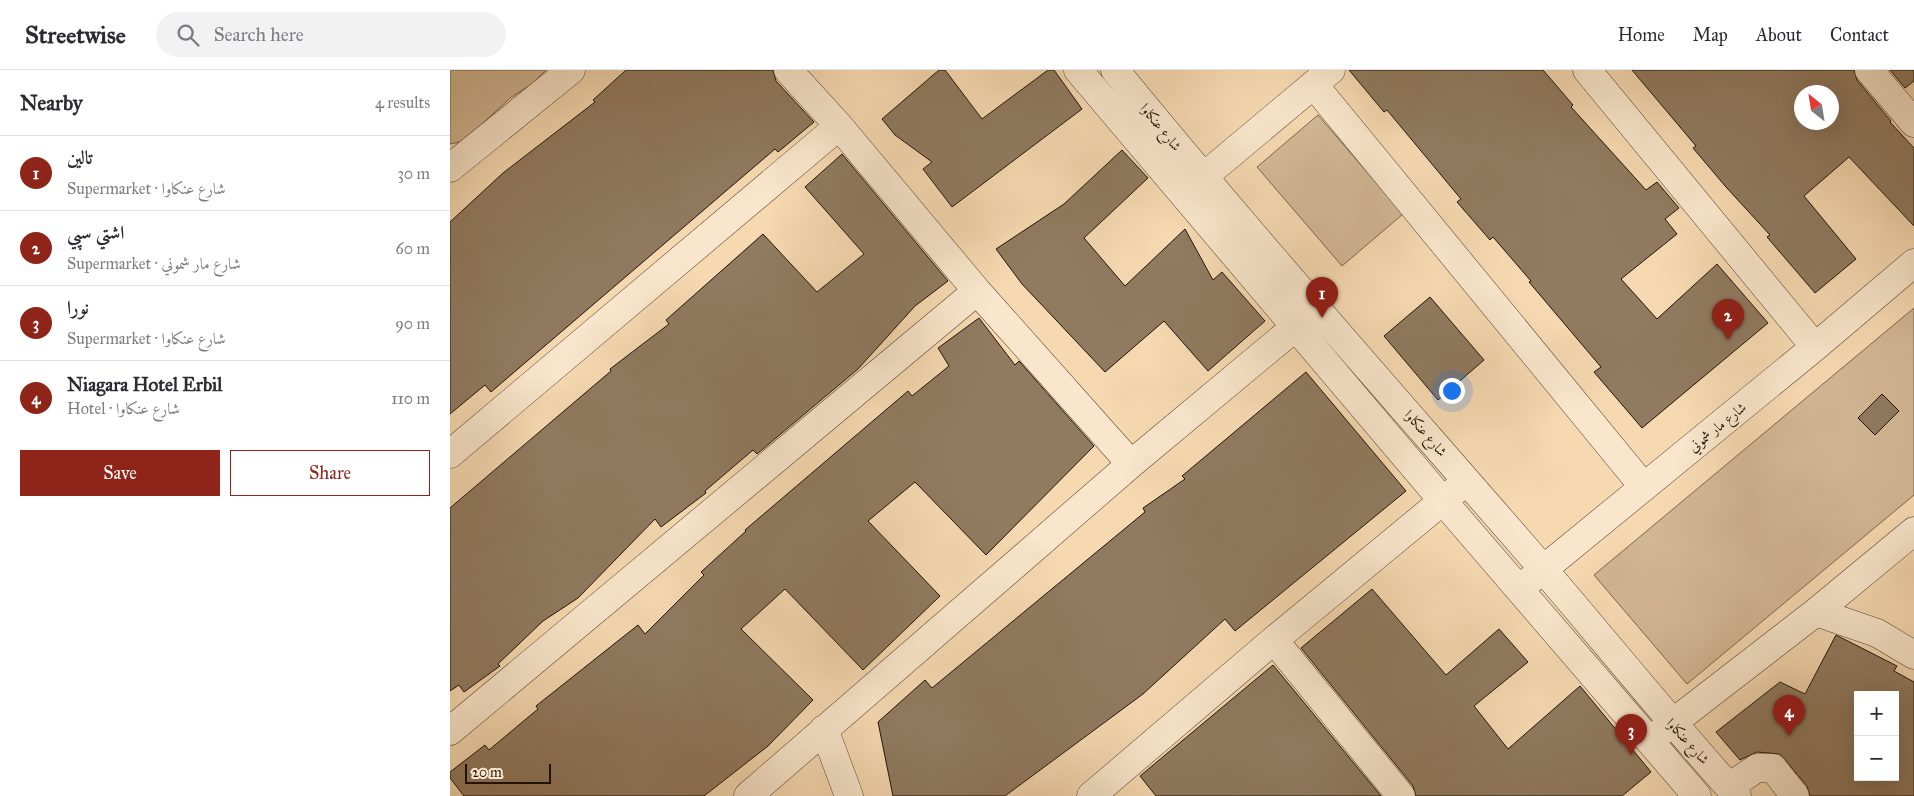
<!DOCTYPE html>
<html lang="en">
<head>
<meta charset="utf-8">
<style>
	:root { --surface:#fff; --page:#f2f2f3; --text:#2b2b33; --muted:#7c7c81; --line:#e1e1e2; --accent:#8f2418 }
	body { margin:0; font-family:"IM FELL Great Primer",Amiri,serif; background:var(--page); color:var(--text) }
	.controls { position:absolute; right:15px; bottom:15px; display:grid; overflow:hidden; border-radius:0px; box-shadow:0 5px 20px #0002 }
	.controls button { width:45px; height:45px; display:grid; place-items:center; padding:0; border:0; border-bottom:1px solid var(--line); background:var(--surface); color:var(--text); font:25px sans-serif }
	.compass { position:absolute; left:1344px; top:15px; width:45px; height:45px; border-radius:50%; background:var(--surface); box-shadow:0 5px 20px #0002; rotate:330deg }
	.scale { position:absolute; left:15px; bottom:12px; width:86px; box-sizing:border-box; padding-left:5px; border:2px solid #221309; border-top:0; font-size:14px; line-height:18px; white-space:nowrap; color:#221309; -webkit-text-stroke:4px #f9e6cc; paint-order:stroke }
	.you { position:absolute; left:1001px; top:320px; width:18px; height:18px; margin:-12px; border:4px solid #fff; border-radius:50%; background:#1a73e8; box-shadow:0 0 0 8px #1a73e833 }
	.badge { display:grid; place-items:center; width:32px; height:32px; border-radius:50%; background:var(--accent); color:#fff; font-size:16px; font-weight:700 }
	.pin { position:absolute; translate:-50% -41px; filter:drop-shadow(0 1px 2px #0008) }
	.pin::after { content:''; position:absolute; top:26px; width:18px; height:15px; background:inherit; clip-path:polygon(0 0,100% 0,50% 100%) }
	.list { margin:0; padding:0; list-style:none }
	h2 { display:flex; justify-content:space-between; align-items:center; height:65px; margin:0; padding:0 20px; font-size:21px }
	h2 small { font-size:16px; font-weight:400; color:var(--muted) }
	.list li { display:grid; grid-template-columns:32px 1fr auto; gap:15px; align-items:center; box-sizing:border-box; height:75px; padding:0 20px; border-top:1px solid var(--line) }
	.list b { display:block; font-size:19px; white-space:nowrap }
	.list p { margin:0; font-size:16px; white-space:nowrap; color:var(--muted) }
	.list em { font-size:16px; font-style:normal; color:var(--muted) }
	.actions { display:flex; gap:10px; padding:15px 20px }
	.actions a { flex:1; padding:11px 0; border:1px solid var(--accent); border-radius:0px; text-align:center; font-size:18px; color:var(--accent) }
	.actions .main { background:var(--accent); color:#fff }
	.icon { flex:none; width:28px; height:28px; fill:none; stroke:currentColor; stroke-width:2; stroke-linecap:round; stroke-linejoin:round }
	.map { position:relative; flex:none; width:1464px; height:726px; overflow:hidden }
	header { display:flex; align-items:center; gap:30px; box-sizing:border-box; height:70px; padding:0 25px; background:var(--surface); border-bottom:1px solid var(--line) }
	header strong { font-size:24px }
	nav { display:flex; gap:28px; margin-inline-start:auto; font-size:18px }
	.search { width:350px; height:45px; background:var(--page); display:flex; align-items:center; gap:12px; box-sizing:border-box; padding:0 18px; border-radius:28px; color:var(--muted); font-size:19px }
	main { display:flex }
	aside { flex:1; background:var(--surface) }
	.map>svg:first-child { display:block }
	.green { fill:#d2b794; stroke:#7a654e }
	.building { fill:#907a60; stroke:#221309; fill-rule:evenodd }
	.lines { fill:none; stroke-linecap:round; stroke-linejoin:round }
	.minor-casing { stroke:#574433; stroke-width:29 }
	.minor { stroke:#f9e6cc; stroke-width:28 }
	.labels { text-anchor:middle; stroke-width:5; stroke-linejoin:round; paint-order:stroke }
	.street-label { font-size:14px; fill:#221309; stroke:#f9e6cc }
</style>
</head>
<body>
<header>
<strong>Streetwise</strong>
<div class="search"><svg class="icon" aria-label="search" viewBox="0 0 24 24"><circle cx="10" cy="10" r="6"/><path d="M15 15l6 6"/></svg>Search here</div>
<nav><a>Home</a><a>Map</a><a>About</a><a>Contact</a></nav>
</header>
<main>
<aside>
<h2>Nearby<small>4 results</small></h2>
<ul class="list">
<li><span class="badge">1</span><div><b>تالين</b><p>Supermarket · شارع عنكاوا</p></div><em>30 m</em></li>
<li><span class="badge">2</span><div><b>اشتي سپي</b><p>Supermarket · شارع مار شموني</p></div><em>60 m</em></li>
<li><span class="badge">3</span><div><b>نورا</b><p>Supermarket · شارع عنكاوا</p></div><em>90 m</em></li>
<li><span class="badge">4</span><div><b>Niagara Hotel Erbil</b><p>Hotel · شارع عنكاوا</p></div><em>110 m</em></li>
</ul>
<div class="actions"><a class="main">Save</a><a>Share</a></div>
</aside>
<div class="map">
<svg width="1464" height="726" viewBox="0 0 1464 726">
	<rect width="100%" height="100%" fill="#f6d9b1"/>
	<filter id="stains"><feTurbulence type="fractalNoise" baseFrequency=".004" numOctaves="4"/><feColorMatrix values="0 0 0 0 .2 0 0 0 0 .09 0 0 0 0 .02 0 0 0 .5 -.17"/></filter>
	<radialGradient id="worn" r=".72"><stop offset=".6" stop-color="#630" stop-opacity="0"/><stop offset="1" stop-color="#630" stop-opacity=".3"/></radialGradient>
	<path class="green" d="M0,0H96L82,14L60,28L14,71L0,74Z
		M868,45L953,144L892,196L807,97Z
		M1464,238V425L1237,614L1144,505Z"/>
	<path class="building" d="M176,0H323L326,11L364,52L328,82L325,79L41,322L35,315L0,344V152L53,103L145,32L143,30Z
		M489,0H495L532,49L598,0H604L632,39L502,137L473,99L482,92L445,65L432,49Z
		M899,0H1093L1123,35L1121,37L1196,120L1207,112L1229,138L1215,149L1227,164L1171,209L1207,249L1267,194L1318,253L1192,358L1144,302L1151,297L1079,212L1081,211L1043,167L1040,170L1007,132L1011,129L937,40L934,42Z
		M1182,0H1404L1407,10L1441,51L1440,52L1464,78V156L1399,87L1354,126L1406,189L1365,223L1317,167L1320,165L1276,117L1243,78L1246,76ZM1352,22H1382V52H1352Z
		M1440,0H1464V11L1455,18Z
		M672,80L698,108L634,168L675,216L735,159L763,210L772,202L815,251L758,301L714,251L655,302L572,214L546,179L614,134Z
		M392,84L498,211L465,236L408,299L307,384L303,380L255,421L256,423L211,457L205,449L128,528L93,551L48,594L50,596L14,622L9,615L0,621V438L161,301L160,299L219,254L216,250L313,164L367,222L414,184L355,117Z
		M980,227L1034,290L988,330L934,266Z
		M529,248L565,295L569,291L644,376L536,485L465,412L418,451L490,526L413,600L335,519L291,559L363,630L318,676L254,726H14L0,708V702L35,675L39,680L88,639L86,636L188,555L195,564L254,505L251,502L296,461L295,460L458,321L462,326L499,296L488,278Z
		M856,302L956,421L785,561L775,549L693,624L555,726H443L428,652L475,610L482,618L695,442L693,438L735,409L732,406Z
		M1432,324L1449,341L1425,365L1408,348Z
		M922,519L996,605L1049,559L1078,592L1024,636L1058,679L1130,616L1201,702L1172,726H966L963,716L851,578Z
		M1386,565L1447,596L1444,601L1464,612V726H1360L1357,716L1330,684L1307,682L1290,690L1266,662L1330,612L1355,624ZM1408,625H1445V707H1408Z
		M823,595L931,726H706L690,706Z"/>
	<g class="lines">
		<defs>
			<path id="minor" d="M338,0L389,56L527,221L681,394
				M628,0L993,431L1247,726
				M665,0C798,163 937,319 1075,478C1146,560 1214,645 1287,726
				M1137,0L1365,277
				M1419,0L1464,53
				M864,15L1193,416
				M0,98L121,0
				M740,118L881,0
				M0,384L389,56
				M1079,511L1365,277L1464,193
				M1366,542L1427,563L1464,585
				M824,570L951,726
				M374,659L399,726
				M0,661L527,221
				M1207,665L1366,542L1464,461
				M1279,717L1307,698H1323L1345,726
				M298,726L681,394L861,244
				M641,726L824,570L1007,419"/>
		</defs>
		<use href="#minor" class="minor-casing"/>
		<use href="#minor" class="minor"/>
	</g>
	<g class="labels">
		<g class="street-label">
			<text transform="translate(711 57) rotate(51)" y="5">شارع عنكاوا</text>
			<text transform="translate(1267 357) rotate(-39)" y="5">شارع مار شموني</text>
			<text transform="translate(976 363) rotate(49)" y="5">شارع عنكاوا</text>
			<text transform="translate(1238 671) rotate(48)" y="5">شارع عنكاوا</text>
		</g>
	</g>
	<rect width="100%" height="100%" filter="url(#stains)"/>
	<rect width="100%" height="100%" fill="url(#worn)"/>
</svg>
<div class="controls">
<button>+</button>
<button>−</button>
</div>
<svg class="compass" viewBox="-18 -18 36 36"><path d="M0-13l5 13h-10z" fill="#e53935"/><path d="M0 13l5-13h-10z" fill="#7c7c81"/></svg>
<div class="scale">20 m</div>
<div class="you"></div>
<div class="pin badge" style="left:872px;top:248px">1</div>
<div class="pin badge" style="left:1278px;top:270px">2</div>
<div class="pin badge" style="left:1181px;top:685px">3</div>
<div class="pin badge" style="left:1339px;top:666px">4</div>
</div>
</main>
</body>
</html>
